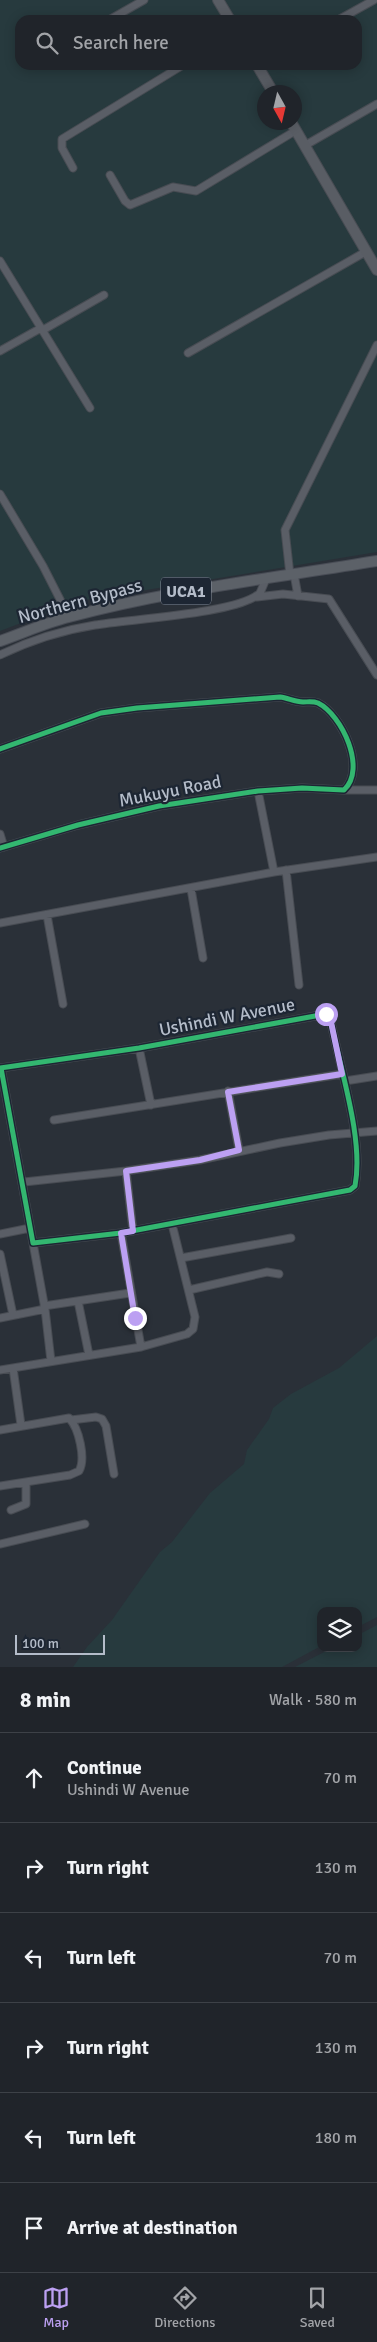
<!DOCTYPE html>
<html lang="en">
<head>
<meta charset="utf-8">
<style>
	:root { --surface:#20242a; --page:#2d3036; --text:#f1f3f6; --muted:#a2a4a8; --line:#3d4147; --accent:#bca0f2 }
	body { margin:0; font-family:Signika,sans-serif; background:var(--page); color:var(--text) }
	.controls { position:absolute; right:15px; bottom:15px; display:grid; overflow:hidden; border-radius:10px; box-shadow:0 2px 12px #0003 }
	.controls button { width:45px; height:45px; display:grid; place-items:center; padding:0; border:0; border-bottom:1px solid var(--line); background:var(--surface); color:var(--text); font:25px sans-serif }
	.compass { position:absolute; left:257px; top:85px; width:45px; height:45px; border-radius:50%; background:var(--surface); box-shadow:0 2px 12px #0003; rotate:172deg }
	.scale { position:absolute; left:15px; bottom:12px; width:90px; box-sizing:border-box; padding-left:5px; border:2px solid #b4bcc9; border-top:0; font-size:14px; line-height:18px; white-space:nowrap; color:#b4bcc9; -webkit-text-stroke:4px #1d2633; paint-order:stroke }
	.stop { position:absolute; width:15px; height:15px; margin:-11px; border:4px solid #bca0f2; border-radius:50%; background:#fff }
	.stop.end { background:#bca0f2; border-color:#fff; box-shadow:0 1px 5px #0008 }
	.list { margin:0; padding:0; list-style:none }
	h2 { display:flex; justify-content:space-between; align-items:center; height:65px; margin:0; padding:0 20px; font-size:21px }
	h2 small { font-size:16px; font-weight:400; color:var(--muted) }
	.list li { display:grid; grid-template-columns:32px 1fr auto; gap:15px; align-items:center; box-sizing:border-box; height:90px; padding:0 20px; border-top:1px solid var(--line) }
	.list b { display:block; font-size:19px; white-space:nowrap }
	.list p { margin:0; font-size:16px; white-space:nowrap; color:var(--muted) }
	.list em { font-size:16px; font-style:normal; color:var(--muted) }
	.icon { flex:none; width:28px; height:28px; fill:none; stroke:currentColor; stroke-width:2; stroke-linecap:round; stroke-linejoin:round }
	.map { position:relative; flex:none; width:377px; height:1667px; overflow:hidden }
	.search { position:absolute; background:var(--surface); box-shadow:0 2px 12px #0003; left:15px; right:15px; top:15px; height:55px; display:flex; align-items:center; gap:12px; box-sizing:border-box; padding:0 18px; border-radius:15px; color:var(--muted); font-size:19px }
	.sheet { height:605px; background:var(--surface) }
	nav { display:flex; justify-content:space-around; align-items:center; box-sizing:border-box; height:70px; border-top:1px solid var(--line); background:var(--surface); font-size:14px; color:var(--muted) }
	nav a { display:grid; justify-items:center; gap:2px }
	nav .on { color:var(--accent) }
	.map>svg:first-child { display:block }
	.green { fill:#273a3e; fill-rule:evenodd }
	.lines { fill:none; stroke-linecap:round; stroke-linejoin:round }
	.street-casing { stroke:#484c53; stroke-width:9 }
	.secondary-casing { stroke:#484c53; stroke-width:12 }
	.primary-casing { stroke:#484c55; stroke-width:12 }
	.street { stroke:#5a5e66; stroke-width:7 }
	.secondary { stroke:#595d64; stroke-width:10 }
	.primary { stroke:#5c6168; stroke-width:10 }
	.cycleway-casing { stroke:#1d2633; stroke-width:8 }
	.cycleway { stroke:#33b770; stroke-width:5 }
	.route { stroke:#bca0f2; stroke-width:6 }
	.labels { text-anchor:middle; stroke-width:4.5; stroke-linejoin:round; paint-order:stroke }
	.shield { fill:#1d2633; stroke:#878f9c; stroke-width:1 }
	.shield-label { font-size:16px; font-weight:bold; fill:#b4bcc9 }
	.street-label { font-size:18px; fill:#b4bcc9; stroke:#1d2633 }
</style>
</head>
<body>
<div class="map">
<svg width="377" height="1667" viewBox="0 0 377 1667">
	<rect width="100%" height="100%" fill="#2a3038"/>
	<path class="green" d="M0,0H377V552L79,601L0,631ZM20,20H357V65H20ZM264,92H294V122H264Z
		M377,1336V1617L358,1627V1611H321V1646L282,1667H73L87,1647L112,1620L160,1552L172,1542L210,1493L244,1464L247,1450L269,1419L273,1408L291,1394L339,1368Z
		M377,1625V1667H295L332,1648H358V1635Z"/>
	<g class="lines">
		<defs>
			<path id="street" d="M109,20L144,0
				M338,20L374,0
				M304,146L377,104
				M73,168L62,148V139L183,65
				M110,175L125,201L130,205L173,187L196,191L295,131
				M0,261L90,408
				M43,330L104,295
				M0,351L41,328
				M188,353L367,251
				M0,494L43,566L69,617
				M294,574L298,596
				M290,575L285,530L377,345
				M257,597L283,594L329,599L377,675
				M0,655C29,641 63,630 95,625C129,619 238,614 260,593L266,579
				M0,749L101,713L137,708L280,697C288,698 295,702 303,702C308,702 313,701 318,703C342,715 367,769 344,790L302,788L258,791L159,806L78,825L0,848
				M344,790H377
				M258,791L274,872
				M0,834L4,847
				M286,870L299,985
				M191,889L203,958
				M47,915L63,1004
				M0,923L274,872L377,857
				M139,1048L151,1105
				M0,1068L139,1048L326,1014L331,1022C340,1069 364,1139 355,1186L350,1190L121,1233L33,1243L1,1068
				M345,1081L377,1076
				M228,1091L239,1150
				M54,1120L342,1074
				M126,1171L133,1231
				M24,1182L126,1171L200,1160L280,1143L329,1135L377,1131
				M0,1234L30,1228
				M33,1243L45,1309L51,1361
				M0,1254L13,1315
				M181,1258L291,1238
				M189,1290L267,1272L279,1274
				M78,1301L89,1355
				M44,1306L130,1293
				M0,1318L45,1309
				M141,1347L187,1334L193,1329L195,1317L172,1224
				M13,1368L21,1425
				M0,1370L141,1347L121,1233
				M71,1420L96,1417L102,1419L106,1426L114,1474
				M0,1430L69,1418C79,1428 86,1459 79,1471L70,1475L0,1486
				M11,1510L26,1504V1482
				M0,1544L85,1524"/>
			<path id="secondary" d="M218,0L230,20
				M257,65L273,92
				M291,122L377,270"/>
			<path id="primary" d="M0,641C23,633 45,623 69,617C170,590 274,578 377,561"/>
		</defs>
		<use href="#street" class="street-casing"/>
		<use href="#secondary" class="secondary-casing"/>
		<use href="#primary" class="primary-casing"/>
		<use href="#street" class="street"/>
		<use href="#secondary" class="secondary"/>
		<use href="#primary" class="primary"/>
		<defs>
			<path id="cycleway" d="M0,749L101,713L137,708L280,697C288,698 295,702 303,702C308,702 313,701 318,703C342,715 367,769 344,790L302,788L258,791L159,806L78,825L0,848
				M0,1068L139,1048L326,1014L331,1022C340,1069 364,1139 355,1186L350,1190L121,1233L33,1243L1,1068"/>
		</defs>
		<use href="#cycleway" class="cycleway-casing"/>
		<use href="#cycleway" class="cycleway"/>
	</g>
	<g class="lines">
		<path class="route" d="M135,1318L121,1233L133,1231L126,1171L200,1160L239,1150L228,1092L342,1074L331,1022L326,1014"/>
	</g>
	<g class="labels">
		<rect class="shield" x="161" y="577.5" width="50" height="27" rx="4"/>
		<g class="shield-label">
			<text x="186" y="597">UCA1</text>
		</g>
		<g class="street-label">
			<text transform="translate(80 601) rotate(-15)" y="6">Northern Bypass</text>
			<text transform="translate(170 791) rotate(-11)" y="6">Mukuyu Road</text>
			<text transform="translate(227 1017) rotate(-11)" y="6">Ushindi W Avenue</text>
		</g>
	</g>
</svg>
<div class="controls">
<button><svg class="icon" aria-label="layers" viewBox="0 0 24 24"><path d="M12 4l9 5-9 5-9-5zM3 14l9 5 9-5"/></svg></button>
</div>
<svg class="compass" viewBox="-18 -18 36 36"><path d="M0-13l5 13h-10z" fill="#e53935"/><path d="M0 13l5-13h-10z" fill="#a2a4a8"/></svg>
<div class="scale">100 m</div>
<div class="stop" style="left:326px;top:1014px"></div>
<div class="stop end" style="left:135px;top:1318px"></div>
<div class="search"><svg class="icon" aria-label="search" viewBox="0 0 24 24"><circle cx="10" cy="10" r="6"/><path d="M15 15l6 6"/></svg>Search here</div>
</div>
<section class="sheet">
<h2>8 min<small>Walk · 580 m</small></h2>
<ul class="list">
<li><svg class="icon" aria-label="ahead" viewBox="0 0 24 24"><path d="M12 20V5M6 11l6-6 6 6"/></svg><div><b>Continue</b><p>Ushindi W Avenue</p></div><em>70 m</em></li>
<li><svg class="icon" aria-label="right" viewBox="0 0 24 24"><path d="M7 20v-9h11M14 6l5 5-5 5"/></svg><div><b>Turn right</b></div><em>130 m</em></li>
<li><svg class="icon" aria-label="left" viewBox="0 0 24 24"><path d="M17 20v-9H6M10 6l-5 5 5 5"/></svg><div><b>Turn left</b></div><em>70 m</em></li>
<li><svg class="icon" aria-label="right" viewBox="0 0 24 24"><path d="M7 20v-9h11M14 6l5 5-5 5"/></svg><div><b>Turn right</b></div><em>130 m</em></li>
<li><svg class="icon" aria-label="left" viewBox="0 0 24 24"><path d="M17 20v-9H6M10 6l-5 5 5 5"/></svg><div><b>Turn left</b></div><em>180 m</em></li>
<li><svg class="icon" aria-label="arrive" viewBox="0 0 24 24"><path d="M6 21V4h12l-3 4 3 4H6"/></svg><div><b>Arrive at destination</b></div></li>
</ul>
</section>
<nav>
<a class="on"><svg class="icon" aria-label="map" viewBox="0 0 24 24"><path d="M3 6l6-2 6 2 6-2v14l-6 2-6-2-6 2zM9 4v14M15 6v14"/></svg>Map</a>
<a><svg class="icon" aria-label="directions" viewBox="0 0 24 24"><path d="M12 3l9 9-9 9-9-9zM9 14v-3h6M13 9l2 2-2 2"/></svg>Directions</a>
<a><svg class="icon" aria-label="saved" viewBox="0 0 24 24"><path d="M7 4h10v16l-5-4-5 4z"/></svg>Saved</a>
</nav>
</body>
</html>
